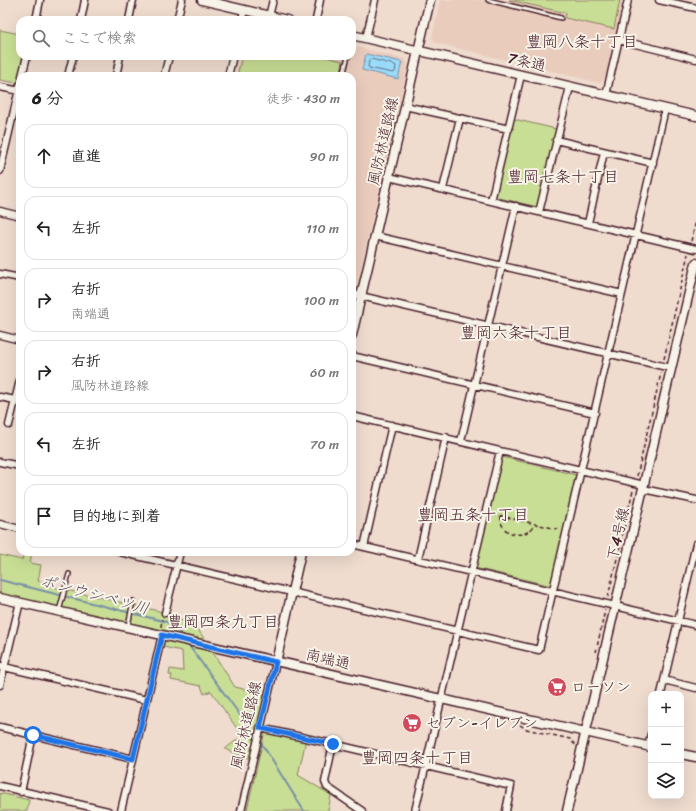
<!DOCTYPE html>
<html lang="ja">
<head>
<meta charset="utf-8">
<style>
	:root { --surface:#fff; --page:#f2f2f2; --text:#222; --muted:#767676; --line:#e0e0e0 }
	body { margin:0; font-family:Sriracha,"Klee One",sans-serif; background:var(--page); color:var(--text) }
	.controls { position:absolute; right:12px; bottom:12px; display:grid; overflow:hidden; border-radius:8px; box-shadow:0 4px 16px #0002 }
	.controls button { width:36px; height:36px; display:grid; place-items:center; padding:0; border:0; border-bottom:1px solid var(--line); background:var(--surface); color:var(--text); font:20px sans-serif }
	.stop { position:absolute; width:12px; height:12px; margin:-9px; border:3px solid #1a73e8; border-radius:50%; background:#fff }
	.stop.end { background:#1a73e8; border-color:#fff; box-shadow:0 1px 4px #0008 }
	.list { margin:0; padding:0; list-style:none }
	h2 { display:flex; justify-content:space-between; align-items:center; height:52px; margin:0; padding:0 16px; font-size:17px }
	h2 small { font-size:13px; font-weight:400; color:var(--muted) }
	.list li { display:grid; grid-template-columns:26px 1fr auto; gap:12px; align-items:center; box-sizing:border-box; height:64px; margin:0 8px 8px; padding:0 8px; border:1px solid var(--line); border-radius:12px }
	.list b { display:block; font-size:15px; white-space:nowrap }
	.list p { margin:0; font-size:13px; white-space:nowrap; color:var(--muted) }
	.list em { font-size:13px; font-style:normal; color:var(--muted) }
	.icon { flex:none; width:22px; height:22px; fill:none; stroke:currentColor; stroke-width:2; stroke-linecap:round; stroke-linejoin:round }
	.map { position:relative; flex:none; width:696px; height:811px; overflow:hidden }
	.search { position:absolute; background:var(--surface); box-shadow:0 4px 16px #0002; left:16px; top:16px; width:340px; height:44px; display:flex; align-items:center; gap:10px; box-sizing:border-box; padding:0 14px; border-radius:12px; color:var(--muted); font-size:15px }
	.panel { position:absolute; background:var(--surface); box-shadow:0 4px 16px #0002; left:16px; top:72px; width:340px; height:484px; border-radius:12px }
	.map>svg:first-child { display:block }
	.built { fill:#eaccbd }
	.green { fill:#c8de94; stroke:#897e60 }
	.water { fill:#99dbfb; stroke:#7990a8 }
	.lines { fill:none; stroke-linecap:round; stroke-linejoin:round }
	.shore { stroke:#6a6a7e; stroke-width:1 }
	.stream { stroke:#7990a8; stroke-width:2 }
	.lane-casing { stroke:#4a1f2b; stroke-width:6 }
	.street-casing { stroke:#4a1f2b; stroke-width:9 }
	.secondary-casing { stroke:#4a1f2b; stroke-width:11 }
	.path { stroke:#4a1f2b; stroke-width:1.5; stroke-dasharray:4 3; stroke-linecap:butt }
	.lane { stroke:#f7f3e8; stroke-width:3 }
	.street { stroke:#f7f3e8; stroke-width:6 }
	.secondary { stroke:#f7f3e8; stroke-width:8 }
	.route { stroke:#1a73e8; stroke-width:5 }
	.labels { text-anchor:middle; stroke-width:4; stroke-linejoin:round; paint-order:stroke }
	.street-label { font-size:15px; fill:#4a1f2b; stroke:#f7f3e8 }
	.poi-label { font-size:15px; fill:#4a1f2b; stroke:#f7f3e8; text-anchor:start }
	.neighbourhood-label { font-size:16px; fill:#4a1f2b; stroke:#f7f3e8 }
	.water-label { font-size:16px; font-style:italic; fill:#5e4e5f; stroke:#f7f3e8 }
</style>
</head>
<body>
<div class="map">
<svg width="696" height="811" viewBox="0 0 696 811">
	<rect width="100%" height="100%" fill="#efdccf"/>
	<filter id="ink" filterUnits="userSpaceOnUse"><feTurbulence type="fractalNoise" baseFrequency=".025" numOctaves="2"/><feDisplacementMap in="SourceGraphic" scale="8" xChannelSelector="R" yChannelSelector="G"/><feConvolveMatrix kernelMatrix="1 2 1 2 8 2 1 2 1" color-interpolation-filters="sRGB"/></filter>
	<g filter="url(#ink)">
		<path class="built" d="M440,0H623L605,79L600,83L436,43L432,38Z
			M352,46L405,59L408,64L357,284L352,286V76H235L239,56H352Z"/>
		<path class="green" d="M509,0H620L614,29L565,18L566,13Z
			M0,30L20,34V56H23L17,83L0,80Z
			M242,56H321L343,61L340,76H237Z
			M514,119L556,129L538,207L495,197Z
			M502,457L576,475L552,586L475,568Z
			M24,552H32L30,563L41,565L38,581L50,583L49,586L172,614L174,619L194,623L235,687L265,694L250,759L225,749L242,736L211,691L204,694L201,686L171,680L172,675H169L170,669L183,671L182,651L163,647L161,635L0,598V555L22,560Z
			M265,731L306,740L298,775L331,795L328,811H253L247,810Z
			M0,793L29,800L27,811H0Z"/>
		<path class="water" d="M366,54L402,62L398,79L362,70Z"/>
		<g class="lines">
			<path class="shore" d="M371,59L395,65L396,66L395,72L393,73L369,68L368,66L369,61Z"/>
			<path class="stream" d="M0,580L167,622L175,626L182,636
				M187,643L257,738
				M260,741L304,811"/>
			<defs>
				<path id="lane" d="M488,0L561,18
					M343,76L348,56
					M59,611L69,574
					M128,626L133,601"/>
				<path id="street" d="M659,0L696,8
					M269,16L273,0
					M36,20L40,0
					M81,20L85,0
					M129,20L133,0
					M177,20L182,0
					M242,20L244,10
					M316,20L320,0
					M366,38L375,0
					M619,40L696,59
					M22,76L27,56
					M68,76L73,56
					M116,76L120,56
					M164,76L169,56
					M228,76L233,56
					M0,87L20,91
					M606,95L628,0
					M405,106L509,129
					M556,140L653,163
					M0,171L20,85
					M389,177L696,249
					M443,189L460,118
					M491,201L521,75
					M0,211L20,216
					M539,212L570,87
					M588,223L604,152
					M375,236L622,294
					M0,274L20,278
					M352,294L671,368
					M0,335L20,340
					M352,356L595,413
					M0,397L20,401
					M352,416L644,485
					M9,425L20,380
					M461,441L516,206
					M0,462L20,466
					M643,489L696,500
					M0,524L20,529
					M352,544L696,625
					M364,547L392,425
					M120,552L539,650L665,109
					M418,559L446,437
					M165,613L180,552
					M0,666L146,700
					M664,680L696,688
					M0,685L20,602
					M661,694L696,544
					M0,727L133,759
					M260,728L333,744L511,786L506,811
					M333,744L325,782L327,787L362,811
					M648,746L651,734
					M0,786L108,811
					M21,792L33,735
					M121,811L162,635
					M241,811L276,662
					M415,811L500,451"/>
				<path id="secondary" d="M202,0L287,20
					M352,35L696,116
					M352,335L430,0
					M0,598L651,747
					M276,662L301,552
					M681,754L696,757
					M567,811L696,263"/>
			</defs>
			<use href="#lane" class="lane-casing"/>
			<use href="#street" class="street-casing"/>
			<use href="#secondary" class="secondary-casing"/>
			<path class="path" d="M691,241L696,221
				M664,359L688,254
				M637,476L661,373
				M493,514L561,530
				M501,516C498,536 527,541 535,524
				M608,597L633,490
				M161,627L162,619
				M596,652L605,610
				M520,725L526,729L570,739L575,745"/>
			<use href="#lane" class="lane"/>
			<use href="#street" class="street"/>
			<use href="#secondary" class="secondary"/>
		</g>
	</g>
	<g class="lines" filter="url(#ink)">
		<path class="route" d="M33,735L133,759L162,635L276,662L260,728L333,744"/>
	</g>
	<defs>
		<symbol id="supermarket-disc" viewBox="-11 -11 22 22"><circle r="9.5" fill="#d1495b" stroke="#f7f3e8"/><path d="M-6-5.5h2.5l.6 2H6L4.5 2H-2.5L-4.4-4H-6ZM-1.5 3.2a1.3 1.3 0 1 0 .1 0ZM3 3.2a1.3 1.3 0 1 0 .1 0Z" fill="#fff"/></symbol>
	</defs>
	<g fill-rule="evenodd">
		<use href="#supermarket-disc" x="546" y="676" width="22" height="22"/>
		<use href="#supermarket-disc" x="401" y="712" width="22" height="22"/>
	</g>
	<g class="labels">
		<g class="street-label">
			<text transform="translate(527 62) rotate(13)" y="5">7条通</text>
			<text transform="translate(383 141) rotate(-77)" y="5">風防林道路線</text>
			<text transform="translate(618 534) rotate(-77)" y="5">下4号線</text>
			<text transform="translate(328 659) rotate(13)" y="5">南端通</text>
			<text transform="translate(246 725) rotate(-77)" y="5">風防林道路線</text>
		</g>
		<g class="poi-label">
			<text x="571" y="692">ローソン</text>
			<text x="426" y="728">セブン-イレブン</text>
		</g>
		<g class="neighbourhood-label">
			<text x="582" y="47">豊岡八条十丁目</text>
			<text x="563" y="182">豊岡七条十丁目</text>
			<text x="516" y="338">豊岡六条十丁目</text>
			<text x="473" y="520">豊岡五条十丁目</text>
			<text x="223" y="627">豊岡四条九丁目</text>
			<text x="417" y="763">豊岡四条十丁目</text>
		</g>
		<g class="water-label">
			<text transform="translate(95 594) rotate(15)" y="6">ポンウシベツ川</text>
		</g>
	</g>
</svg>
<div class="controls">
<button>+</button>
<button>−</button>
<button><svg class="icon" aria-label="layers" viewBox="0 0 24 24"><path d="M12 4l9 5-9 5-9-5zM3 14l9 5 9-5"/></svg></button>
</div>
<div class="stop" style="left:33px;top:735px"></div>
<div class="stop end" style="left:333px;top:744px"></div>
<div class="search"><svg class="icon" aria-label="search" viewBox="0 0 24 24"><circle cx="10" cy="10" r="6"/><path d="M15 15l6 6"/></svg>ここで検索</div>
<section class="panel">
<h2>6 分<small>徒歩 · 430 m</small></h2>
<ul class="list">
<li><svg class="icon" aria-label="ahead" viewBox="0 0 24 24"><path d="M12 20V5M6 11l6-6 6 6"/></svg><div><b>直進</b></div><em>90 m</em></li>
<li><svg class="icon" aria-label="left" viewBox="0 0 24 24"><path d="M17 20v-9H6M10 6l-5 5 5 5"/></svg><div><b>左折</b></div><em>110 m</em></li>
<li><svg class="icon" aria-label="right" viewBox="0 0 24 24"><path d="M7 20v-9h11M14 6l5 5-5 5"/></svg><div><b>右折</b><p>南端通</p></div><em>100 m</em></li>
<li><svg class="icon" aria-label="right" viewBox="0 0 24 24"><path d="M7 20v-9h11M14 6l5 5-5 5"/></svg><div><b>右折</b><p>風防林道路線</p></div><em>60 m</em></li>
<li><svg class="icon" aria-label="left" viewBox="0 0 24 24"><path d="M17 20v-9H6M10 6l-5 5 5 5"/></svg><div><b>左折</b></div><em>70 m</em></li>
<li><svg class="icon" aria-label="arrive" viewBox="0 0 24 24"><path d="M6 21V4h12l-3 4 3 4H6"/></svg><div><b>目的地に到着</b></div></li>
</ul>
</section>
</div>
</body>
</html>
